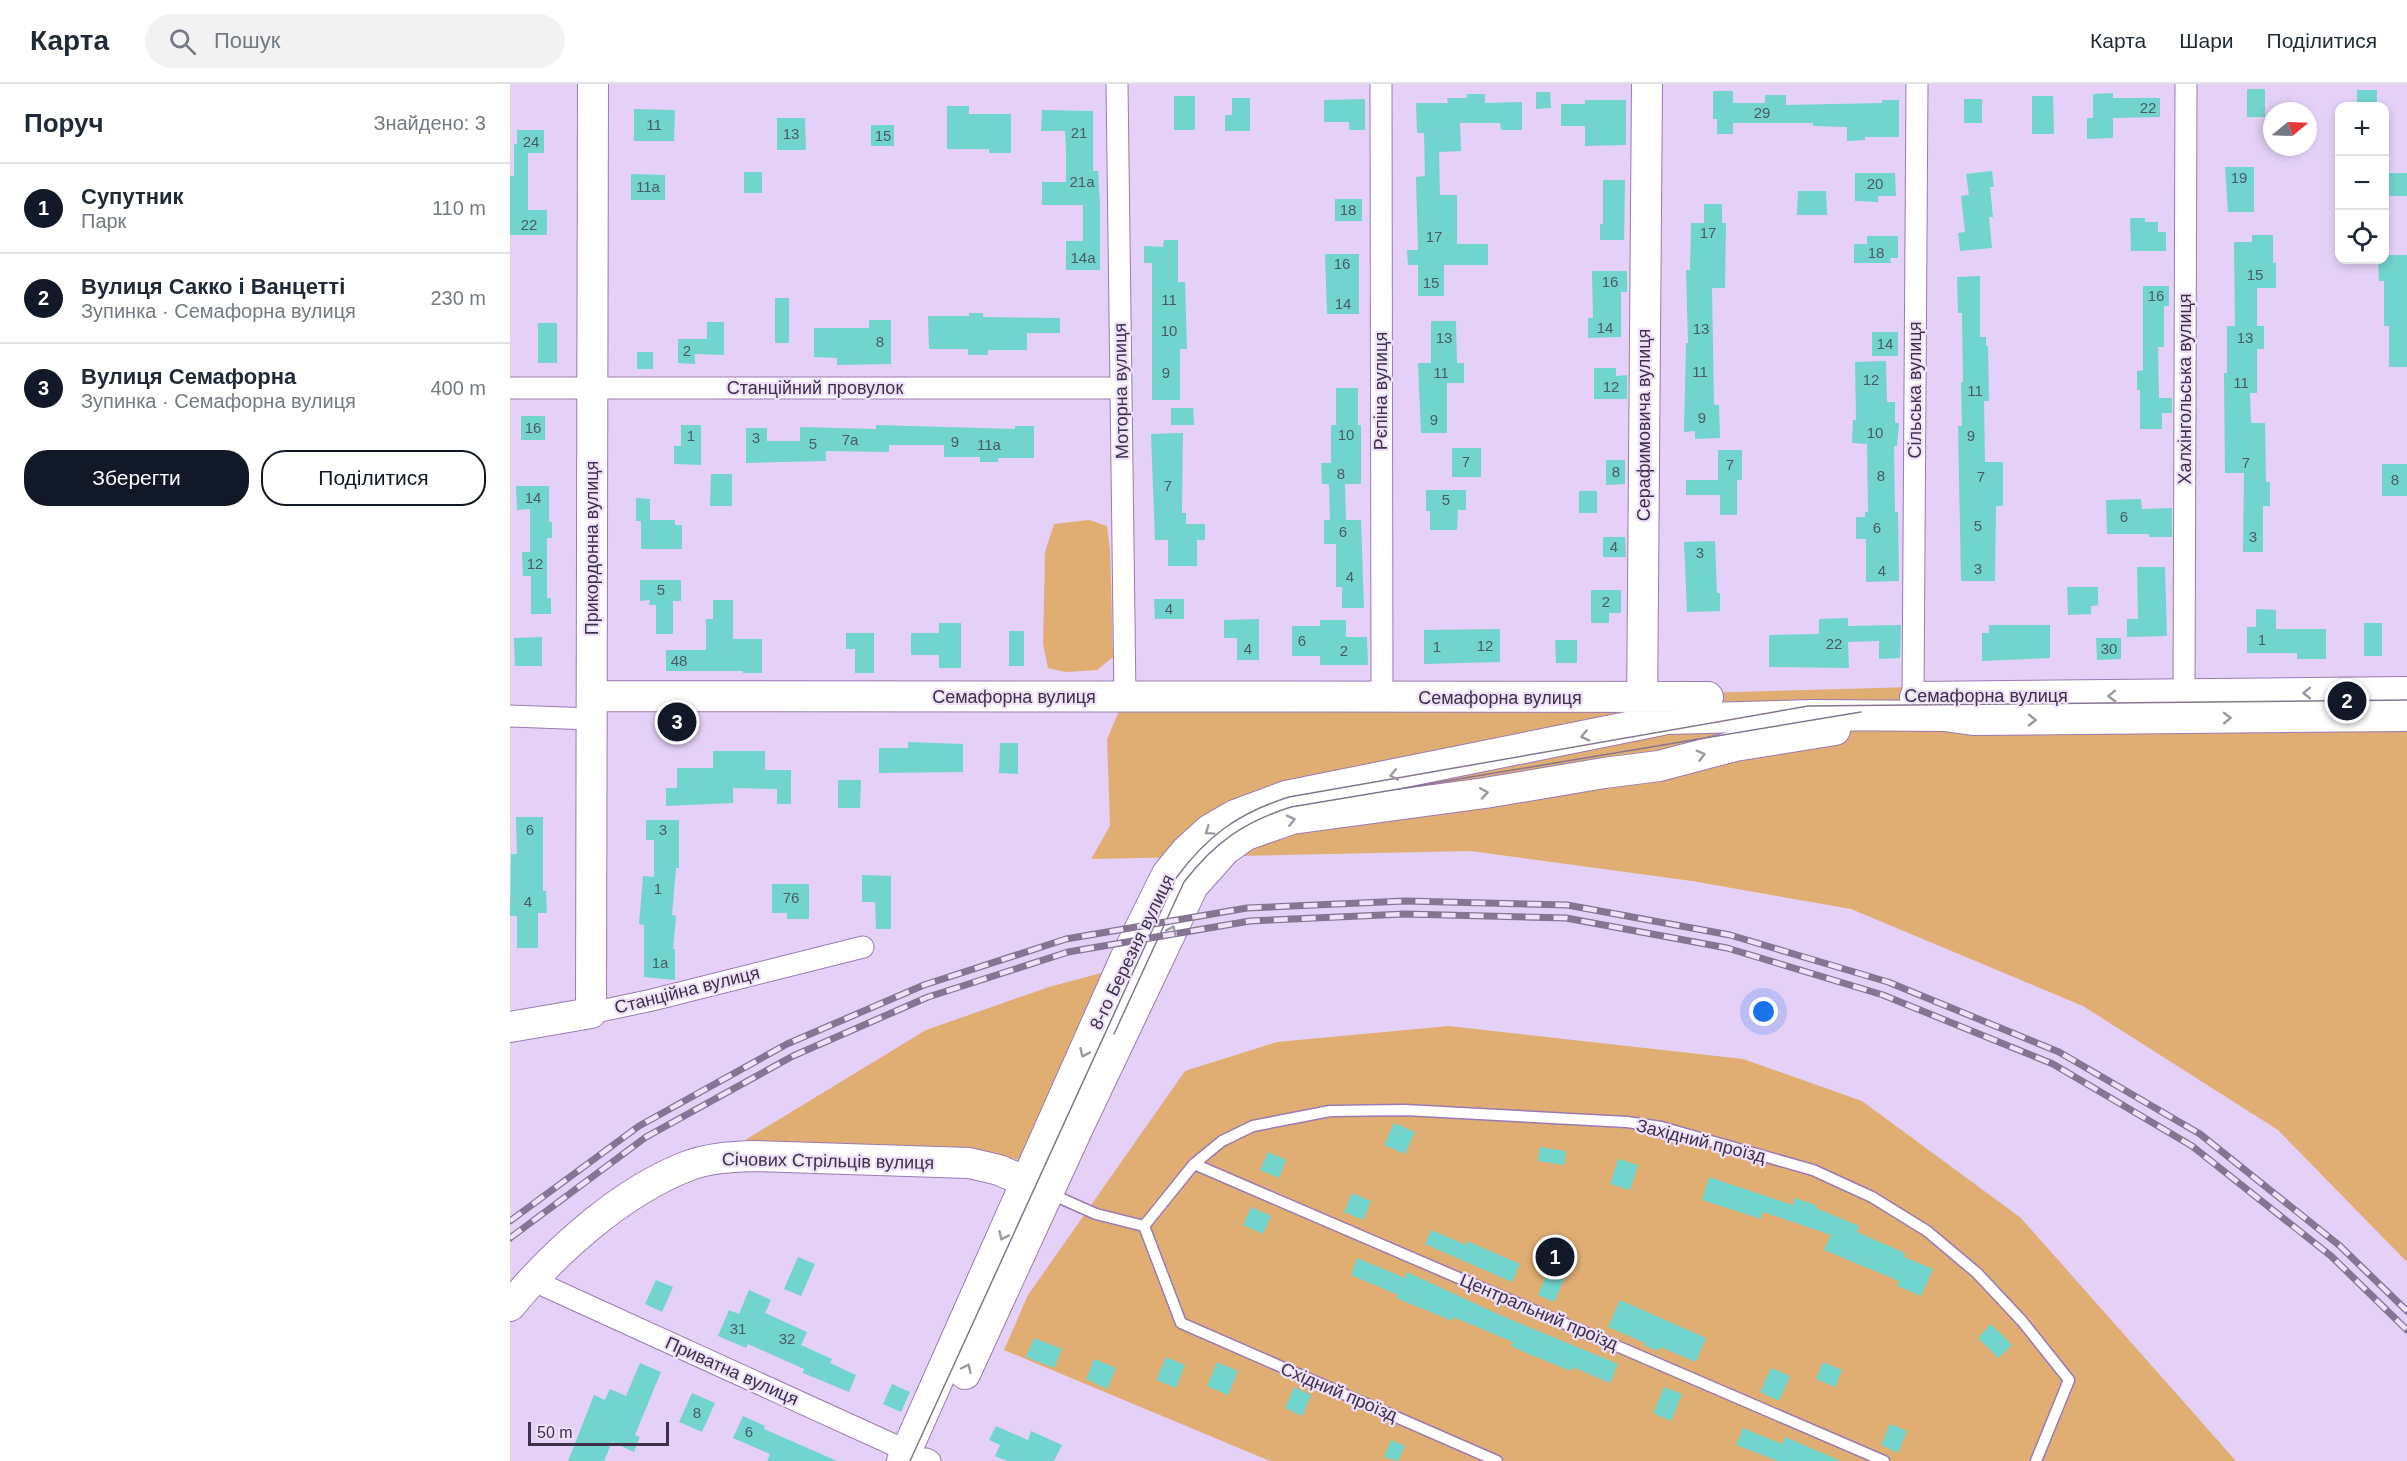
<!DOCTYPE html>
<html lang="uk">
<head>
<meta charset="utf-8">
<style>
	:root { --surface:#fff; --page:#f2f2f3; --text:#1f2937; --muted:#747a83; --line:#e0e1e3; --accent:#111827 }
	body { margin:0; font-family:Arial,sans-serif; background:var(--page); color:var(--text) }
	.controls { position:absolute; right:18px; top:18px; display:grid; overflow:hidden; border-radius:12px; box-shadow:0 3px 9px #0003 }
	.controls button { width:54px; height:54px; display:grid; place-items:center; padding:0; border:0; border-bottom:2px solid var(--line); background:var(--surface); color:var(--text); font:30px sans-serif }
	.compass { position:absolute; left:1753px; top:18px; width:54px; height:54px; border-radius:50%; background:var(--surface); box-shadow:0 3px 9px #0003; rotate:71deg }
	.scale { position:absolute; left:18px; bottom:15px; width:141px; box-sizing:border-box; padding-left:6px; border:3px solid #3e3049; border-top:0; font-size:16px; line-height:21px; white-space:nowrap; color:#3e3049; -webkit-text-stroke:4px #efe1fb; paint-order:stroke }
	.you { position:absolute; left:1254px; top:928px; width:21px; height:21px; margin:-15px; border:4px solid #fff; border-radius:50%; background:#1a73e8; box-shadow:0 0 0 9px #1a73e833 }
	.badge { display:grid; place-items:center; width:39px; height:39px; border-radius:50%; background:var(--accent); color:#fff; font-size:20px; font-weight:700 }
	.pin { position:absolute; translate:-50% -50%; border:3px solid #fff; box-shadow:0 2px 6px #0006 }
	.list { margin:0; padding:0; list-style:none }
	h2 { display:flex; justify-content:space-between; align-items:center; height:78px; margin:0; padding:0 24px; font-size:26px }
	h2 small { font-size:20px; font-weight:400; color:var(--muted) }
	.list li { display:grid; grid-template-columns:39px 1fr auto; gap:18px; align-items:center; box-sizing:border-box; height:90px; padding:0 24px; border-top:2px solid var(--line) }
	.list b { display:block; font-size:22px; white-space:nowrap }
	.list p { margin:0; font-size:20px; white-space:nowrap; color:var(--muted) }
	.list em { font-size:20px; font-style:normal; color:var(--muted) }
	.actions { display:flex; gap:12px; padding:18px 24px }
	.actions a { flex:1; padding:14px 0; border:2px solid var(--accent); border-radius:24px; text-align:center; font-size:21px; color:var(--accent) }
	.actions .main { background:var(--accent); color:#fff }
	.icon { flex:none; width:33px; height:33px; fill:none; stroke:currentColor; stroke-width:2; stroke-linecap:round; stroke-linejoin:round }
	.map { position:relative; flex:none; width:1897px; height:1377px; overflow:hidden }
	header { display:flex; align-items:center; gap:36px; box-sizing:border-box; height:84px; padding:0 30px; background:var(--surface); border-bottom:2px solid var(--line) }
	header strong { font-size:28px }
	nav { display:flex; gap:33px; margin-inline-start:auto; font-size:21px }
	.search { width:420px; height:54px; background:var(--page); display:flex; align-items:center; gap:15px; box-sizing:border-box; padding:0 21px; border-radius:33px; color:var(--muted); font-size:22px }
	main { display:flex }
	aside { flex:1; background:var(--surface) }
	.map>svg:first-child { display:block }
	.green { fill:#e0ad73 }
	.building { fill:#71d4cd }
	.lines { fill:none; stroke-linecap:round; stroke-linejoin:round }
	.lane-casing { stroke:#9b7ab5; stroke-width:13 }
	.street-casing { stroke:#9b7ab5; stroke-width:23 }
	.secondary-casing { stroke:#9b7ab5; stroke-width:32 }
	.lane { stroke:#fff; stroke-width:10 }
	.street { stroke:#fff; stroke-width:21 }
	.secondary { stroke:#fff; stroke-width:30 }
	.tram { stroke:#857593; stroke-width:1.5 }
	.rail-casing { stroke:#857593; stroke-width:7 }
	.rail { stroke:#efe1fb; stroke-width:4.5; stroke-dasharray:14; stroke-linecap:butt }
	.oneway { stroke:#9e98a4 }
	.labels { text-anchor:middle; stroke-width:4.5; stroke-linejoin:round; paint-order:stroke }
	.number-label { font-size:15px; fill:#4b596a }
	.street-label { font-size:18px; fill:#3e3049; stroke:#efe1fb }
</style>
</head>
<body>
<header>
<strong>Карта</strong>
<div class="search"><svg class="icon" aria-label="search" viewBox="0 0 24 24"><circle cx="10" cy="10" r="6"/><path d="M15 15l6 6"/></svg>Пошук</div>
<nav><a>Карта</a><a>Шари</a><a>Поділитися</a></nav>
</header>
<main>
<aside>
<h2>Поруч<small>Знайдено: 3</small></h2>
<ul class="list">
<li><span class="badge">1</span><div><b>Супутник</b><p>Парк</p></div><em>110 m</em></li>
<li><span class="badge">2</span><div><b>Вулиця Сакко і Ванцетті</b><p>Зупинка · Семафорна вулиця</p></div><em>230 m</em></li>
<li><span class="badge">3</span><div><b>Вулиця Семафорна</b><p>Зупинка · Семафорна вулиця</p></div><em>400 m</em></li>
</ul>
<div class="actions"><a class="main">Зберегти</a><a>Поділитися</a></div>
</aside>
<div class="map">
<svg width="1897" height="1377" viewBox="0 0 1897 1377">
	<rect width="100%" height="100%" fill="#e5d1f7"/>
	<path class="green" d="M579,436L597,442L600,466L603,573L587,586L556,588L538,584L533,560L535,468L544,440Z
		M1897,600V1178L1768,1046L1573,922L1341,825L1182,797L961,767L581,775L600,742L597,655L615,613L1019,614L1403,603Z
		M606,885L520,1076L227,1061L416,946L539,903Z
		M939,942L1233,975L1352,1017L1511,1134L1726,1377H760L494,1266L518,1211L675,987L767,958Z"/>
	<path class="building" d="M1737,5H1755V33H1737Z
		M1847,6H1867V22H1847Z
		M1203,7H1223V19H1255V11H1276V21L1372,19V16H1389V53H1355V56L1337,57V43L1303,42V39H1223V50H1207V35H1203Z
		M1026,8H1040L1041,24L1026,25Z
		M1603,9V14H1650V33L1603,34V54L1577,55V34H1583V10Z
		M957,10H975V19L1012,18V46H991L990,39H950L951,67L929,68L930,111H947V160H978V181H934V212H908V181H898L897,166H908L906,93L915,92L914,49H907L906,19H938L937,14H957Z
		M664,12H685V46H664Z
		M1522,12H1543L1544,50H1522Z
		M722,14H740V47H715V31H722Z
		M855,15V46H839V38H814V16Z
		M1454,15H1472V39H1454Z
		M1075,16H1116V61L1075,62V42H1051V20H1075Z
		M437,22H459V30H501V69H479V65H437Z
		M124,25L165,26L164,57H124Z
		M532,26L583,27V87H588L590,120V186H556V157H573V121H532V98H556V66L555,47H531Z
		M267,34H295L296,66H267Z
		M361,41H384V62H361Z
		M7,46H34V69H18V126H37V151H0V92H4V60H7Z
		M1715,83H1744V128H1718Z
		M1482,87L1484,103H1480L1483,133H1479L1482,164L1450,167L1448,149L1455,148L1451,112L1459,111L1456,90Z
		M234,88H252V109H234Z
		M1345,89H1385L1386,112H1368V118L1345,117Z
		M1875,89H1897V112H1875Z
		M121,90L155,91V116H121Z
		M1093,96H1115L1114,156H1090V140H1093Z
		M1288,107H1316L1317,131H1287Z
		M825,115H852V137H825Z
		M1194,120H1212V139H1216L1215,204H1202L1204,321H1209L1210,354L1185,355V347L1174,348L1176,259H1178L1176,186H1180L1181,139H1194Z
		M1620,134H1635V138H1648V148H1656V167H1621Z
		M1742,151H1763V179H1766V204H1747V242H1754V265H1747V309H1740L1741,339H1755L1756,398H1760V422H1753V468H1733L1734,389H1715L1714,289H1717V242H1725L1724,158H1742Z
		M1357,152H1388V174H1380L1381,179H1344V160H1357Z
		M654,156H668V198H675L677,265H670V316H642V179H634V162L653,163Z
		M815,170H849V230H817Z
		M1875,171H1897V283H1879V242H1874V197H1869L1868,176H1875Z
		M1082,187H1117V208H1111V253L1078,254V234H1083Z
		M1470,192V253H1476V262H1478L1479,317H1474L1475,378H1493V422H1486L1485,497H1451L1448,342H1452L1451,298H1453L1452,229H1448L1447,193Z
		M1633,202H1659V222H1654V263H1648L1649,314H1662V329H1652V345H1630V306H1627V287L1633,286Z
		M265,214H279V259H265Z
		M459,229H473V233L550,234V249H517V266H478V271H458V265H419L418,232H459Z
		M359,236H381V280L327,281V274L304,273V244H359Z
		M921,237H946L947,279H954V299H937V349H911L908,279H921Z
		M197,238H214V271L185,270V280L168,279V255H197Z
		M28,239H47V279H28Z
		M1362,248H1388V272H1362Z
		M127,268H143V285H127Z
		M1376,277L1377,318H1385V339H1389L1387,362H1384L1385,428H1388L1389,497L1356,498V455H1346V433H1355V428H1358L1357,360L1342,359L1343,336H1346L1345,278Z
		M1084,284H1106V292L1117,291V315H1084Z
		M826,304H848V341H851V400H835L836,436H851L854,524H832V503H826V460H814V436H820L819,400H812L811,379H821V341H826Z
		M661,324H683L684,341H661Z
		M11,332H35V356H11Z
		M171,341H191V381L164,380V362H171Z
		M366,341L505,345V342H524V374H488V378H470V373H434V361H379V368L316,367V377L236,379V344H257V357H290V343L366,345Z
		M673,349L672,429H676V440H695V456H687V482H658V456H645L641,350Z
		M942,364H971V393H942Z
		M1208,366H1232V396H1227V431H1210V411H1176V396H1208Z
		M1096,376H1115V400L1096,401Z
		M1872,380H1897V412H1872Z
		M201,390H222V422H200Z
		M6,402H39V438H42V454H37V514H41V530H21V492H13L12,468H20V425L7,426Z
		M916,406H956V426H948L947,446H920V427H916Z
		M1069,407H1087V429H1069Z
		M126,414L140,415V436H165V441H172V465H131V437H126Z
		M1631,415L1632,425L1662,424V453H1639V450H1597L1596,416Z
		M1093,453H1115L1116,473H1093Z
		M1205,457L1207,509H1210V527L1177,528L1174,458Z
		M1627,483H1655L1657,552L1617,553V535H1628Z
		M130,496H171V517H163V550H146V521H139L140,516L130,517Z
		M1557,503H1588V521L1581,522V530L1558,531Z
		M1081,506H1111V529H1099V539H1081Z
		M644,515H674V535H645Z
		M203,516H223V555H252V589H233V587H156V566H196V535H203Z
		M1746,525L1766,526V545H1816V575H1787V569H1737V543H1746Z
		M1338,534V542L1391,541L1390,574L1369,575V557L1338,558L1339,584L1259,583V551L1309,550V535Z
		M749,535V576H727V554H714V536Z
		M810,536H836V553H857L858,581H810V572H782V542H810Z
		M429,539H451V584H429V571H401V549H429Z
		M1854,539H1872V572H1854Z
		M1479,541H1540V574L1472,577V549H1479Z
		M990,545V578L914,580V546Z
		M499,547H514V582H499Z
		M336,549H364V589H345V565H336Z
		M32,553V582H5L4,554Z
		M1586,554H1611V575L1587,576Z
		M1045,556H1067V579H1046Z
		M398,658L453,660V688L369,689V664H398Z
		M490,659H508V690L489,689Z
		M203,667H255V686H281V720H267V705L223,704V719L156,722V704H167V684H203Z
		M328,696H351L350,724H328Z
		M6,733H33V807H36L37,829H28V864H7V832H0L1,770H7Z
		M136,736H169V784H166L162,831L166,832L163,865H165V896L134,893V841L129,840L133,792L144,793V756H136Z
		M352,791L381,792V845H366L365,818H352Z
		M262,800H299V835H277V829H262Z
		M884,1039L905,1048L895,1070L874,1061Z
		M1030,1063L1056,1067L1054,1081L1028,1077Z
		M758,1068L776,1076L769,1094L750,1086Z
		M1108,1075L1128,1081L1120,1106L1100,1100Z
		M1199,1093L1283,1121L1285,1114L1306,1121V1124L1349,1142L1347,1148L1395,1169L1394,1173L1423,1185L1411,1212L1387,1202L1389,1197L1314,1166L1321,1151L1253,1128L1251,1135L1192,1116Z
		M842,1109L861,1117L853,1136L834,1128Z
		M741,1123L761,1132L753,1150L733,1141Z
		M921,1146L956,1161L957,1157L1010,1180L1002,1198L915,1160Z
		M288,1173L305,1180L291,1212L274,1205Z
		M847,1174L895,1194L897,1188L990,1231L1108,1280L1100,1299L1063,1283L1061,1287L1016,1269L1001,1262L1003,1258L943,1233L942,1237L886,1214L888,1211L841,1191Z
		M1038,1186L1055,1193L1044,1218L1028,1211Z
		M146,1196L163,1203L152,1228L135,1220Z
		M239,1206L261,1216L255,1229L297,1248L291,1261L322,1275L320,1279L346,1291L339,1308L293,1289L294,1285L238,1260L236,1264L208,1252L219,1226L229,1230Z
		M1110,1216L1196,1254L1186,1278L1150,1263L1148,1267L1134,1261L1135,1259L1098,1243Z
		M1481,1240L1502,1261L1488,1274L1468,1254Z
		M524,1254L552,1265L544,1284L516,1273Z
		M656,1273L675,1281L666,1304L646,1296Z
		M584,1275L606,1284L597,1305L576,1295Z
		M707,1278L728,1287L718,1311L697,1302Z
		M1313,1278L1332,1286L1325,1303L1306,1295Z
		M130,1279L151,1288L125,1351L130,1353L124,1368L102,1358L94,1377H58L84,1311L95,1316L100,1305L116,1312Z
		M1261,1284L1280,1292L1269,1317L1250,1308Z
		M382,1300L400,1308L391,1328L373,1320Z
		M784,1303L801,1311L792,1332L775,1324Z
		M1154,1303L1172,1310L1161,1337L1143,1329Z
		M182,1309L205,1319L192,1348L169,1338Z
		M233,1332L255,1342L254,1345L327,1377H257L260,1370L223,1354Z
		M1380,1340L1397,1347L1388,1369L1371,1361Z
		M486,1342L518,1356L521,1347L552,1361L544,1377H497L485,1372L490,1361L479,1356Z
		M1233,1344L1272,1360L1275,1353L1331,1377H1268L1226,1361Z
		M881,1356L895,1362L888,1377L874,1373Z"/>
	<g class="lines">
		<defs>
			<path id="lane" d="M684,1080L1374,1377
				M541,1110L586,1130L634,1142
				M634,1142L684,1080L712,1057L743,1042L820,1027L895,1026L1117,1038L1151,1043L1303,1086L1362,1113L1417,1147L1467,1189L1512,1237L1559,1296L1526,1377
				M634,1142L671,1239L987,1377"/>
			<path id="street" d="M607,0L615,613
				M871,0L872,614
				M0,304H611
				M1674,611L1676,0
				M1403,613L1407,0
				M0,632L82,635
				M81,929L142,916L353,863
				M24,1197L397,1367
				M416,1375L420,1377"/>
			<path id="secondary" d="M82,612L1198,613
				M1405,613L1897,608
				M1132,632L1137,0
				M0,943L81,929L83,0
				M0,1222C44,1168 110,1109 175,1083C197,1074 220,1073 243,1072L459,1079L489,1086L534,1106
				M455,1290L568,1044L683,802L715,766L736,751L782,735L975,709L1094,689L1149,682L1225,662L1325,646
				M392,1377L614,877L657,790L676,767L699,746L725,731L776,712L1157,635L1303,631L1434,632L1463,636L1897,632"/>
		</defs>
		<use href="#lane" class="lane-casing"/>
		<use href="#street" class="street-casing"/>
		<use href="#secondary" class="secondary-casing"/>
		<use href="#lane" class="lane"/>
		<use href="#street" class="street"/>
		<use href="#secondary" class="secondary"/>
		<path class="tram" d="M604,950L674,798C705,758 734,738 781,723L1351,628
			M400,1377L666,794C697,752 728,729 779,713L1298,622L1897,616"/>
		<defs>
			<path id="rail" d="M0,1137L129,1042L277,960L414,901L556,855L737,824L895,817L1057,821L1220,851L1378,898L1549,968L1690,1050L1830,1162L1897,1227
				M0,1154L136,1053L283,972L418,913L558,868L740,837L895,830L1056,834L1217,864L1373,911L1543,980L1682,1062L1821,1172L1897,1246"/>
		</defs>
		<use href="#rail" class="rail-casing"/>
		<use href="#rail" class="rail"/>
	</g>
	<defs><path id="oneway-chevron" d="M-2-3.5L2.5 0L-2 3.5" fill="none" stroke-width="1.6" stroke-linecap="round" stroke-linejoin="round" transform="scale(1.5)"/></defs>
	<g class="oneway">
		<use href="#oneway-chevron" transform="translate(1797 609) rotate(179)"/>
		<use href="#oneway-chevron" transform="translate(1602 612) rotate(179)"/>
		<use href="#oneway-chevron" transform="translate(1717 634) rotate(-1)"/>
		<use href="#oneway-chevron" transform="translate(1522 636)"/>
		<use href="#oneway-chevron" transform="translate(1075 652) rotate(167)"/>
		<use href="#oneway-chevron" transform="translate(1191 671) rotate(-15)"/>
		<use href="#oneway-chevron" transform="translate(884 691) rotate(169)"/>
		<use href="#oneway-chevron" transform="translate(974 709) rotate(-9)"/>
		<use href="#oneway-chevron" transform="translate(781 736) rotate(-13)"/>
		<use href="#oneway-chevron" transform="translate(699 747) rotate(145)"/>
		<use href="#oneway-chevron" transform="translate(662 846) rotate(-65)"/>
		<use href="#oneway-chevron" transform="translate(574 969) rotate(114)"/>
		<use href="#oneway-chevron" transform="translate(493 1152) rotate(114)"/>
		<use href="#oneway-chevron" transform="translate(457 1284) rotate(-65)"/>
	</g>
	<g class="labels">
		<g class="number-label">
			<text x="1638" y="29">22</text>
			<text x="1252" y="34">29</text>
			<text x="144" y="46">11</text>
			<text x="569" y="54">21</text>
			<text x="281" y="55">13</text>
			<text x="373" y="57">15</text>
			<text x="21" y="63">24</text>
			<text x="1729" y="99">19</text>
			<text x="572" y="103">21а</text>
			<text x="1365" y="105">20</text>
			<text x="138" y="108">11а</text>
			<text x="838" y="131">18</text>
			<text x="19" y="146">22</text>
			<text x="1198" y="154">17</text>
			<text x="924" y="158">17</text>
			<text x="1366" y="174">18</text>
			<text x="573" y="179">14а</text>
			<text x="832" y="185">16</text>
			<text x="1745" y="196">15</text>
			<text x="1100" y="203">16</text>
			<text x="921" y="204">15</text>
			<text x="1646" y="217">16</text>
			<text x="659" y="221">11</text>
			<text x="833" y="225">14</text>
			<text x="1095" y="249">14</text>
			<text x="1191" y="250">13</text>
			<text x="659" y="252">10</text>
			<text x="934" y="259">13</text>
			<text x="1735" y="259">13</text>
			<text x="370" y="263">8</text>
			<text x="1375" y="265">14</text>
			<text x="177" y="272">2</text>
			<text x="1190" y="293">11</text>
			<text x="656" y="294">9</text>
			<text x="931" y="294">11</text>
			<text x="1361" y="301">12</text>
			<text x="1731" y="304">11</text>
			<text x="1101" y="308">12</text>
			<text x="1465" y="312">11</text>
			<text x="1192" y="339">9</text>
			<text x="924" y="341">9</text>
			<text x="23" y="349">16</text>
			<text x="1365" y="354">10</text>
			<text x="836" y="356">10</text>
			<text x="181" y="357">1</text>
			<text x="1461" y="357">9</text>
			<text x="246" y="359">3</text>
			<text x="340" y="361">7а</text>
			<text x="445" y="363">9</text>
			<text x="303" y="365">5</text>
			<text x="479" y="366">11а</text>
			<text x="956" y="383">7</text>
			<text x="1736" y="384">7</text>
			<text x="1220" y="386">7</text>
			<text x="1106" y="393">8</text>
			<text x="831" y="395">8</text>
			<text x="1371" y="397">8</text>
			<text x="1471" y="398">7</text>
			<text x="1885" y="401">8</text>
			<text x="658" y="407">7</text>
			<text x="23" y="419">14</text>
			<text x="936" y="421">5</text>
			<text x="1614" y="438">6</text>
			<text x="1468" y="447">5</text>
			<text x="1367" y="449">6</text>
			<text x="833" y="453">6</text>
			<text x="1743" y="458">3</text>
			<text x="1104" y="468">4</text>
			<text x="1190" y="474">3</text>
			<text x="25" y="485">12</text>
			<text x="1468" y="490">3</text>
			<text x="1372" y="492">4</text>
			<text x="840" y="498">4</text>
			<text x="151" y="511">5</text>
			<text x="1096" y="523">2</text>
			<text x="659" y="530">4</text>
			<text x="1752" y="561">1</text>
			<text x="792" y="562">6</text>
			<text x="1324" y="565">22</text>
			<text x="975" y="567">12</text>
			<text x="927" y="568">1</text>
			<text x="738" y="570">4</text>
			<text x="1599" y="570">30</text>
			<text x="834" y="572">2</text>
			<text x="169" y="582">48</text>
			<text x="20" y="751">6</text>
			<text x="153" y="751">3</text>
			<text x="148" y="810">1</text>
			<text x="281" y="819">76</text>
			<text x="18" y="823">4</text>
			<text x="150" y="884">1а</text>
			<text x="228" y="1250">31</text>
			<text x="277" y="1260">32</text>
			<text x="187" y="1334">8</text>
			<text x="239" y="1353">6</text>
		</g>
		<g class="street-label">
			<text x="305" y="310">Станційний провулок</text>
			<text transform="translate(1675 305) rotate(-90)" y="6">Халхінгольська вулиця</text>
			<text transform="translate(1405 306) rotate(-90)" y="6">Сільська вулиця</text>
			<text transform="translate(611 307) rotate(-91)" y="6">Моторна вулиця</text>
			<text transform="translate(871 307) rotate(-90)" y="6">Рєпіна вулиця</text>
			<text transform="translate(1134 341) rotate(-90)" y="6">Серафимовича вулиця</text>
			<text transform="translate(82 464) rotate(-90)" y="6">Прикордонна вулиця</text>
			<text x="1476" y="618">Семафорна вулиця</text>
			<text x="504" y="619">Семафорна вулиця</text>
			<text x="990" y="620">Семафорна вулиця</text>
			<text transform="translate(622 868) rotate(-64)" y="6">8-го Березня вулиця</text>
			<text transform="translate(177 906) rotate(-14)" y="6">Станційна вулиця</text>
			<text transform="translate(1191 1057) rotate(14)" y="6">Західний проїзд</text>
			<text transform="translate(318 1077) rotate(1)" y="6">Січових Стрільців вулиця</text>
			<text transform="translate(1029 1228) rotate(23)" y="6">Центральний проїзд</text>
			<text transform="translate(222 1287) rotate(24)" y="6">Приватна вулиця</text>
			<text transform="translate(829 1308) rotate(23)" y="6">Східний проїзд</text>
		</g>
	</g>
</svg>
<div class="controls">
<button>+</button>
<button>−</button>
<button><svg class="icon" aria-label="locate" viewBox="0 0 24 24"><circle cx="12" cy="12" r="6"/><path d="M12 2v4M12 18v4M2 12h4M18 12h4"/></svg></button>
</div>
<svg class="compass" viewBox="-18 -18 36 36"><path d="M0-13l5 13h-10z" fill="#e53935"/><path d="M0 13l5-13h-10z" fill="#747a83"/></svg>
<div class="scale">50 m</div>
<div class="you"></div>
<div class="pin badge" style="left:1045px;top:1173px">1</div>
<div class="pin badge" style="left:1837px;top:617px">2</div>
<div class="pin badge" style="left:167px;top:638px">3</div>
</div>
</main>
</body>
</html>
